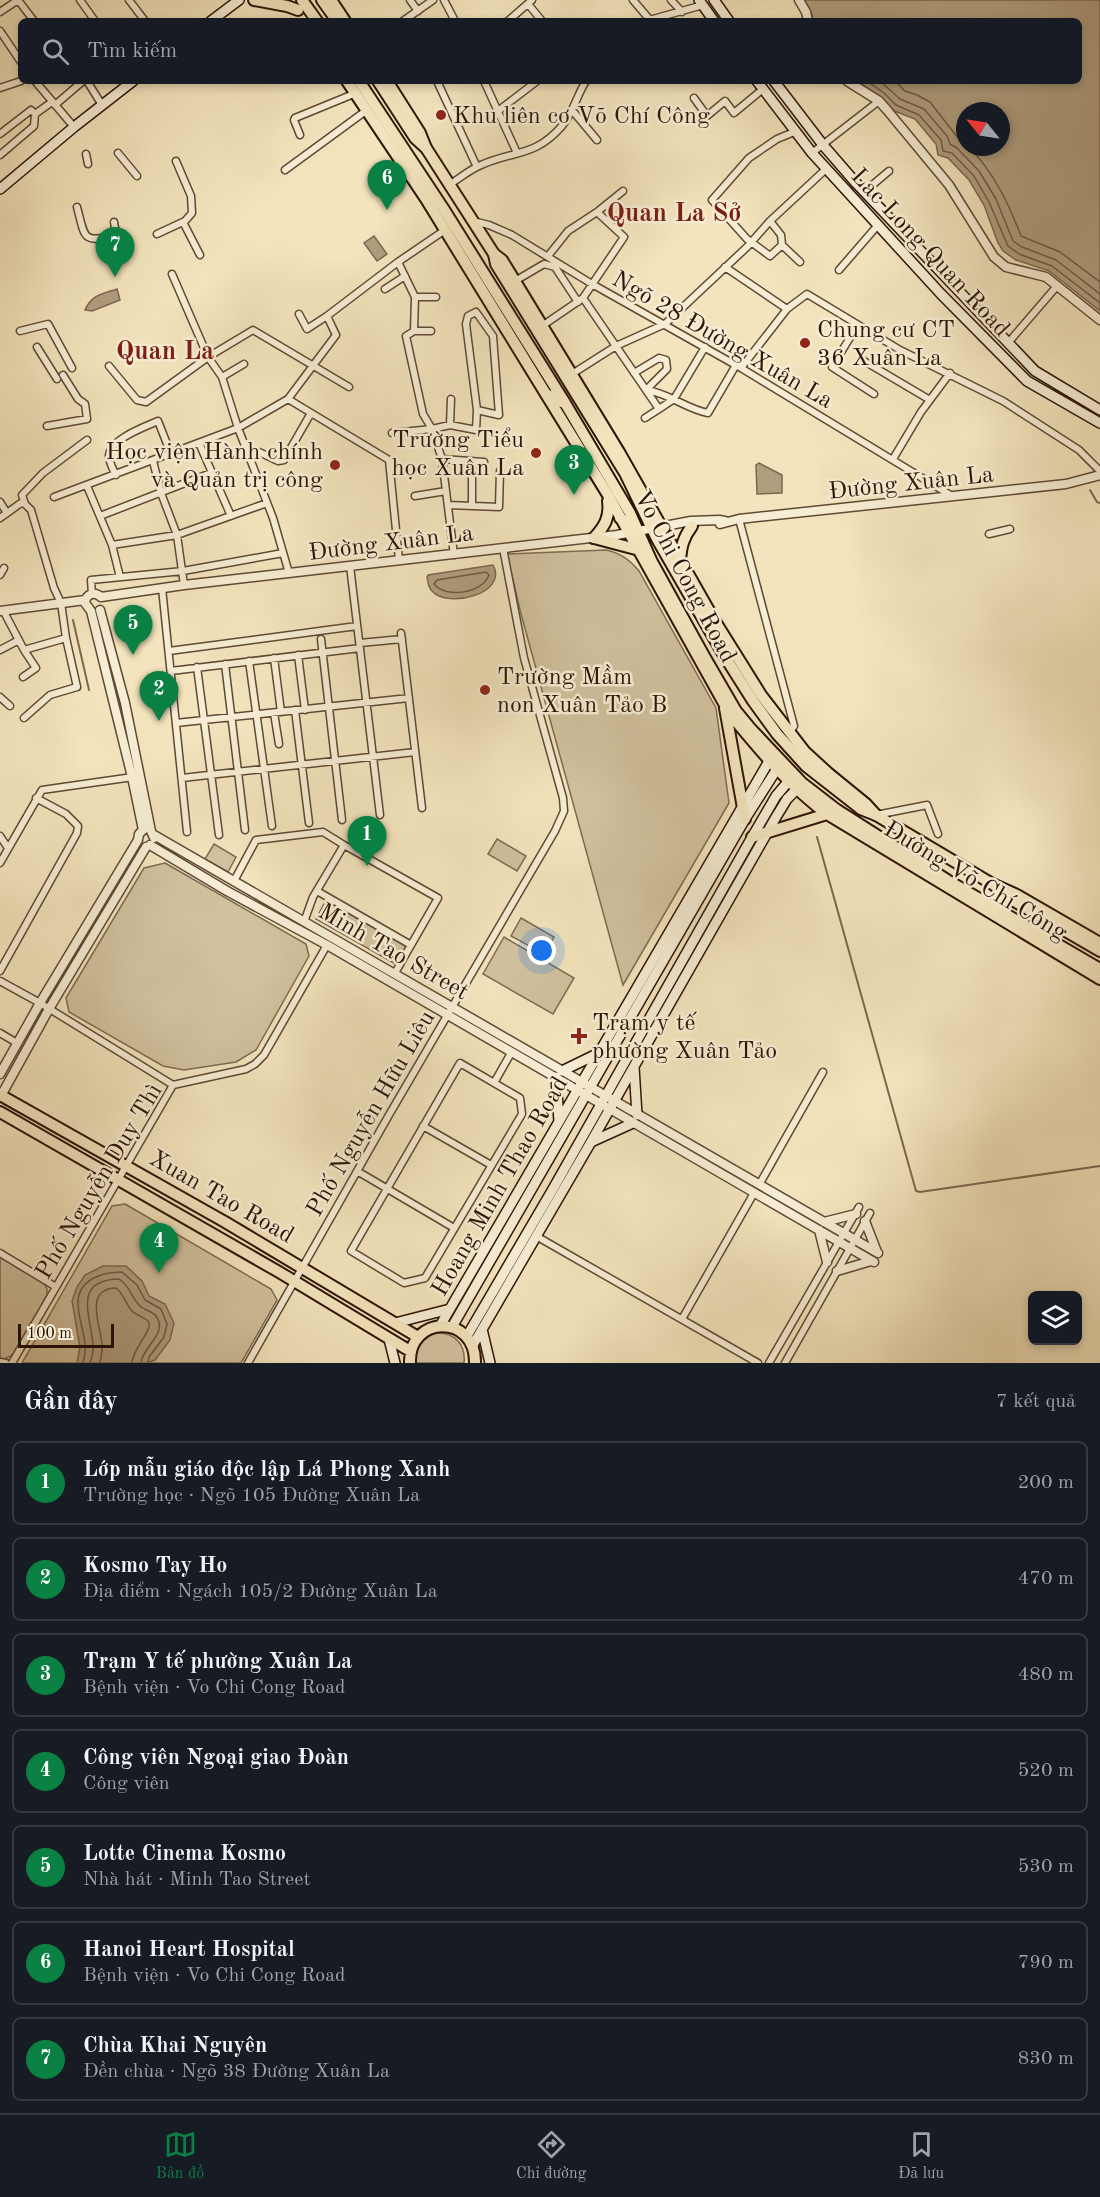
<!DOCTYPE html>
<html lang="vi">
<head>
<meta charset="utf-8">
<style>
	:root { --surface:#171b24; --page:#242831; --text:#f1f3f6; --muted:#9ea1a6; --line:#363941; --accent:#0b8043 }
	body { margin:0; font-family:"Old Standard TT",serif; background:var(--page); color:var(--text) }
	.controls { position:absolute; right:18px; bottom:18px; display:grid; overflow:hidden; border-radius:9px; box-shadow:0 3px 9px #0003 }
	.controls button { width:54px; height:54px; display:grid; place-items:center; padding:0; border:0; border-bottom:2px solid var(--line); background:var(--surface); color:var(--text); font:30px sans-serif }
	.compass { position:absolute; left:956px; top:102px; width:54px; height:54px; border-radius:50%; background:var(--surface); box-shadow:0 3px 9px #0003; rotate:300deg }
	.scale { position:absolute; left:18px; bottom:15px; width:96px; box-sizing:border-box; padding-left:6px; border:3px solid #2d1506; border-top:0; font-size:16px; line-height:21px; white-space:nowrap; color:#2d1506; -webkit-text-stroke:4px #f7edd4; paint-order:stroke }
	.you { position:absolute; left:542px; top:951px; width:21px; height:21px; margin:-15px; border:4px solid #fff; border-radius:50%; background:#1a73e8; box-shadow:0 0 0 9px #1a73e833 }
	.badge { display:grid; place-items:center; width:39px; height:39px; border-radius:50%; background:var(--accent); color:#fff; font-size:20px; font-weight:700 }
	.pin { position:absolute; translate:-50% -50px; filter:drop-shadow(0 2px 3px #0008) }
	.pin::after { content:''; position:absolute; top:32px; width:21px; height:18px; background:inherit; clip-path:polygon(0 0,100% 0,50% 100%) }
	.list { margin:0; padding:0; list-style:none }
	h2 { display:flex; justify-content:space-between; align-items:center; height:78px; margin:0; padding:0 24px; font-size:26px }
	h2 small { font-size:20px; font-weight:400; color:var(--muted) }
	.list li { display:grid; grid-template-columns:39px 1fr auto; gap:18px; align-items:center; box-sizing:border-box; height:84px; margin:0 12px 12px; padding:0 12px; border:2px solid var(--line); border-radius:9px }
	.list b { display:block; font-size:22px; white-space:nowrap }
	.list p { margin:0; font-size:20px; white-space:nowrap; color:var(--muted) }
	.list em { font-size:20px; font-style:normal; color:var(--muted) }
	.icon { flex:none; width:33px; height:33px; fill:none; stroke:currentColor; stroke-width:2; stroke-linecap:round; stroke-linejoin:round }
	.map { position:relative; flex:none; width:1100px; height:1363px; overflow:hidden }
	.search { position:absolute; background:var(--surface); box-shadow:0 3px 9px #0003; left:18px; right:18px; top:18px; height:66px; display:flex; align-items:center; gap:15px; box-sizing:border-box; padding:0 21px; border-radius:9px; color:var(--muted); font-size:22px }
	.sheet { height:750px; background:var(--surface) }
	nav { display:flex; justify-content:space-around; align-items:center; box-sizing:border-box; height:84px; border-top:2px solid var(--line); background:var(--surface); font-size:16px; color:var(--muted) }
	nav a { display:grid; justify-items:center; gap:3px }
	nav .on { color:var(--accent) }
	.map>svg:first-child { display:block }
	.green { fill:#d1c19e; stroke:#7f6b52; stroke-width:1.5 }
	.water { fill:#b09e7f; stroke:#7c674f; stroke-width:1.5; fill-rule:evenodd }
	.lines { fill:none; stroke-linecap:round; stroke-linejoin:round }
	.shore { stroke:#6e5a42; stroke-width:1.5 }
	.stream { stroke:#7c674f; stroke-width:2 }
	.minor-casing { stroke:#5e4934; stroke-width:9 }
	.tertiary-casing { stroke:#5e4934; stroke-width:11 }
	.secondary-casing { stroke:#2d1506; stroke-width:12 }
	.primary-casing { stroke:#2d1506; stroke-width:14 }
	.trunk-casing { stroke:#2d1506; stroke-width:14 }
	.minor { stroke:#f7edd4; stroke-width:6 }
	.tertiary { stroke:#f7edd4; stroke-width:8 }
	.secondary { stroke:#f7edd4; stroke-width:9 }
	.primary { stroke:#f3e4bd; stroke-width:10 }
	.trunk { stroke:#f3e4bd; stroke-width:10 }
	.poi-dot { fill:#8f2418; stroke:#f7edd4; stroke-width:2 }
	.labels { text-anchor:middle; stroke-width:5; stroke-linejoin:round; paint-order:stroke }
	.poi-label { font-size:24px; fill:#2d1506; stroke:#f7edd4; text-anchor:start }
	.street-label { font-size:24px; fill:#2d1506; stroke:#f7edd4 }
	.neighbourhood-label { font-size:26px; font-weight:bold; fill:#7a1f14; stroke:#f7edd4 }
</style>
</head>
<body>
<div class="map">
<svg width="1100" height="1363" viewBox="0 0 1100 1363">
	<rect width="100%" height="100%" fill="#f3e4bd"/>
	<filter id="stains"><feTurbulence type="fractalNoise" baseFrequency=".00333" numOctaves="4"/><feColorMatrix values="0 0 0 0 .2 0 0 0 0 .09 0 0 0 0 .02 0 0 0 .5 -.17"/></filter>
	<radialGradient id="worn" r=".72"><stop offset=".6" stop-color="#630" stop-opacity="0"/><stop offset="1" stop-color="#630" stop-opacity=".3"/></radialGradient>
	<path class="green" d="M606,550C620,553 629,559 639,571L716,708L729,803L623,985L521,614L507,554Z
		M497,839L526,856L517,871L488,854Z
		M214,844L236,857L228,872L205,859Z
		M165,863L306,944L309,956L256,1050L236,1062L184,1070L163,1066L69,1012L66,998L144,868Z
		M326,900L410,947L399,966L316,919Z
		M521,918L554,937L544,954L511,936Z
		M504,937L574,978L553,1014L483,974Z
		M125,1204L271,1289L277,1300L241,1363H22L112,1206Z
		M0,1256L44,1283L47,1289V1295C38,1311 25,1342 13,1354C9,1358 5,1359 0,1359Z
		M436,1333C454,1332 466,1344 464,1363H415C416,1348 421,1338 436,1333Z"/>
	<path class="water" d="M802,0H1100V311L1049,271L1016,260L1003,251L998,243L984,205L969,180L948,158L938,155L936,144L915,119L892,110L881,98L856,81H1079V21H812V14ZM965,111H1001V147H965Z
		M374,236L387,254L377,261L364,243Z
		M117,289L120,300L92,311L85,310C91,295 102,294 117,289Z
		M759,463L782,475V493L757,494L756,465Z
		M493,565C509,594 447,609 432,591C428,587 428,582 427,577L428,575Z
		M103,1266H126L142,1281L149,1296L165,1304L174,1323L170,1340L155,1360L147,1363H77L80,1347L72,1301L77,1287L85,1275Z"/>
	<g class="lines">
		<path class="shore" d="M867,81L884,93L896,105L919,115L941,140L943,151L952,153L974,176L989,202L1008,246L1019,254L1052,266L1100,303
			M880,81L900,99L924,109L947,136L950,144L957,148L979,171L996,199L1013,241L1022,247L1056,260L1100,294
			M895,81L905,91L917,95L930,102L958,138L965,143
			M969,147C994,173 1008,202 1021,236L1060,252L1100,282
			M486,572L489,575C483,593 446,599 434,584L437,580Z
			M83,1363C84,1357 86,1351 85,1345C84,1331 78,1317 78,1303C78,1279 103,1272 122,1272L137,1285L145,1300L161,1309L167,1324L164,1337L149,1357L148,1363
			M90,1363C92,1357 94,1350 93,1344C90,1314 73,1280 119,1279C131,1287 131,1297 140,1306C144,1310 152,1311 156,1316C169,1333 142,1347 141,1363
			M100,1363C101,1357 103,1350 102,1344C100,1324 84,1289 116,1288C124,1294 125,1303 132,1311C137,1316 144,1317 148,1321C155,1328 132,1349 132,1363"/>
		<path class="stream" d="M1090,490L1097,502L1100,503
			M73,620L89,690
			M817,837L916,1191L920,1192L1100,1166"/>
		<defs>
			<path id="minor" d="M18,0L34,21
				M80,0L95,21
				M129,0L145,21
				M410,0L418,11
				M444,0L455,21
				M633,0L650,20
				M671,0L682,12
				M528,4L542,21
				M0,12L18,0
				M403,21L433,0
				M508,21L532,0
				M646,21L703,5
				M0,31L21,62
				M35,81L74,127
				M87,81L102,105
				M437,81L477,167
				M484,81L517,153
				M0,88L21,81
				M694,98L707,116L725,101L734,113L763,89
				M55,105L83,81
				M572,110L597,140
				M498,111L537,81
				M0,134L31,110L35,114L52,102
				M300,135L294,120L295,118L356,93
				M118,153L137,176
				M812,153L879,101
				M86,154L88,164
				M0,155L34,126L35,114
				M285,170L367,110
				M449,185C460,178 469,170 481,165C515,150 535,157 562,126C573,113 577,95 586,81
				M864,192L889,171
				M77,207C85,237 82,245 116,234L114,222
				M473,221L489,225L512,235L592,284L741,368L952,496
				M770,221L781,235L782,245L800,262
				M183,222L200,255
				M445,230L398,262L415,297L414,331L406,336L423,414L432,429L442,459L454,555
				M157,234L185,221L192,213L191,196L176,161
				M782,245L770,256L747,239L712,200L749,158L777,139L794,132
				M548,256L568,231L597,212
				M725,267L787,309
				M839,270L878,225
				M172,274L208,357L222,377L238,428L273,518L289,573
				M515,281L544,264L555,267L578,302
				M385,289L405,276
				M415,297H436
				M583,298L659,409L674,399L705,347
				M299,314L307,329L327,316
				M542,326L583,298L624,237L597,212L623,191
				M20,331L48,324L72,368
				M414,331H431
				M851,336L832,367L874,394
				M1008,343L1057,286
				M37,347L57,379
				M864,361L930,400
				M109,366L137,400L146,402L208,357L253,330L349,387
				M741,368L787,309L807,294L900,350L1003,401L1079,450L1100,471
				M634,373L659,358L666,360L667,369L646,390
				M572,374L616,346L665,324L747,247L770,221L826,169
				M222,377L244,364
				M646,390C669,393 686,409 708,413L736,365
				M288,399L389,460L399,560
				M645,418L659,409
				M450,425L451,399
				M47,426L87,419L85,404L78,399L63,375
				M392,433L432,429L450,425L476,430L477,410L499,415L493,336L476,312L468,316L466,324L477,410
				M199,443L231,516
				M247,452H259L278,461L284,460L311,413
				M442,459L484,462
				M893,459L921,412L950,373
				M153,461L161,493L177,535L184,585
				M472,462V506
				M116,475C113,470 110,463 109,457C108,440 144,427 158,421L171,454
				M87,486L112,545L120,577
				M415,496L446,491
				M54,497L238,428L288,399L336,335L327,316L398,262
				M0,502L7,513
				M25,504L22,495L43,473L87,440
				M448,505L499,507L500,471
				M100,516L211,473
				M0,518L21,503L25,504
				M739,519L794,726L789,733
				M989,534L1010,529
				M112,545L177,535L267,503
				M350,566L380,815
				M0,575L4,568
				M162,588L187,832
				M92,594L91,580L183,571L283,553
				M3,610L24,650L36,668L23,677
				M401,633L422,808
				M321,639L342,820
				M360,643L402,639
				M0,650L19,640
				M24,650L66,638
				M169,651L357,626
				M298,655L305,710
				M274,658L281,712
				M249,661L272,826
				M225,664L245,830
				M197,667L219,835
				M171,671L360,648
				M0,697L10,706
				M295,710L309,823
				M274,713L279,744
				M24,718L50,695L77,687L66,638L61,603L54,588L31,510L25,504
				M176,723L409,698
				M182,778L415,752
				M876,815L927,805L938,834
				M0,836L8,848
				M344,845L438,898L395,973
				M0,863L42,790L133,777
				M234,881L256,840L323,832L344,845L313,897L304,922
				M317,891L411,945
				M0,971L77,833L78,826L66,814L36,798
				M0,981L40,1003L173,1085
				M0,1033L17,1043
				M460,1063L520,1098L522,1114L425,1278L404,1283L351,1251Z
				M494,1083L511,1053
				M423,1126L491,1165
				M357,1171L454,1228
				M759,1185L823,1072
				M536,1236L758,1363
				M0,1253L56,1287
				M682,1319L754,1193
				M0,1362L6,1363
				M12,1363L173,1085L246,1069L255,1064L264,1055L327,945
				M248,1363L389,1115L555,831L564,811L563,798L524,658L503,548
				M769,1363L859,1207
				M785,1363L870,1213"/>
			<path id="tertiary" d="M799,0L806,12L808,21
				M847,81L879,101L887,110L949,185L994,257L1006,267L1046,277L1100,320
				M720,524L739,519L1066,484L1100,475
				M101,597L184,585L617,535L691,521L719,520L725,521
				M101,597C94,591 86,594 85,603L91,611L132,777L143,830
				M100,610L125,703L151,831L154,838
				M0,611L85,600
				M154,835L878,1253
				M150,845L227,891L327,945L874,1262
				M0,1074L40,1003L138,840L139,834L143,830
				M2,1094L49,1009L146,847
				M865,1221L877,1252
				M824,1222L856,1214
				M819,1230L827,1262
				M837,1271L871,1261"/>
			<path id="secondary" d="M699,0L714,21
				M714,0L729,21
				M211,21L239,0
				M757,81L812,153L941,294L1027,381L1100,423
				M774,81L823,145L856,183L1035,371L1100,410
				M0,189L74,127L133,81
				M634,1067L637,1115
				M562,1071L599,1053
				M556,1077L559,1122
				M591,1142L633,1123
				M395,1323L450,1309
				M440,1326L772,756
				M452,1327L745,819L780,764
				M482,1329L490,1363
				M467,1336L553,1189L751,839L776,796L793,776
				M389,1339L395,1363
				M473,1345L591,1142L776,817L787,799L801,785"/>
			<path id="primary" d="M254,0L287,6L298,10
				M331,0L345,21
				M347,81L426,199L608,495L730,714C760,750 789,786 827,814L1100,979
				M387,81L420,133L426,148
				M494,254L502,260L510,273L619,452L716,623L761,695L805,752L828,773L866,804L876,815
				M594,538C605,526 610,517 608,501
				M680,561C681,547 683,538 692,526
				M725,708L745,819
				M752,837L827,814
				M995,885L1017,895L1100,943
				M2,1096L225,1222L418,1337
				M0,1112L279,1272L410,1351
				M410,1363C408,1315 476,1313 475,1363"/>
			<path id="trunk" d="M302,0L317,21
				M322,0L337,21
				M359,81L443,208L565,403L630,513L652,562L704,656L736,711L750,728L802,783L837,810L947,880L1100,969
				M378,81L415,138L426,148L494,254L496,264L625,473L657,539L722,652L753,701L777,734L806,766L861,809L876,815L994,885L1014,901L1100,951
				M546,394L564,403
				M620,518L636,529
				M594,538L647,552"/>
		</defs>
		<use href="#minor" class="minor-casing"/>
		<use href="#tertiary" class="tertiary-casing"/>
		<use href="#secondary" class="secondary-casing"/>
		<use href="#primary" class="primary-casing"/>
		<use href="#trunk" class="trunk-casing"/>
		<use href="#minor" class="minor"/>
		<use href="#tertiary" class="tertiary"/>
		<use href="#secondary" class="secondary"/>
		<use href="#primary" class="primary"/>
		<use href="#trunk" class="trunk"/>
	</g>
	<g class="poi-dot">
		<circle cx="441" cy="115" r="6"/>
		<circle cx="805" cy="343" r="6"/>
		<circle cx="536" cy="453" r="6"/>
		<circle cx="335" cy="465" r="6"/>
		<circle cx="485" cy="690" r="6"/>
		<path d="M576 1027h6v6h6v6h-6v6h-6v-6h-6v-6h6z"/>
	</g>
	<g class="labels">
		<g class="poi-label">
			<text x="453" y="123">Khu liên cơ Võ Chí Công</text>
			<text x="817" y="337">Chung cư CT<tspan x="817" dy="28">36 Xuân La</tspan></text>
			<text x="524" y="447" text-anchor="end">Trường Tiểu<tspan x="524" dy="28">học Xuân La</tspan></text>
			<text x="323" y="459" text-anchor="end">Học viện Hành chính<tspan x="323" dy="28">và Quản trị công</tspan></text>
			<text x="497" y="684">Trường Mầm<tspan x="497" dy="28">non Xuân Tảo B</tspan></text>
			<text x="592" y="1030">Trạm y tế<tspan x="592" dy="28">phường Xuân Tảo</tspan></text>
		</g>
		<g class="street-label">
			<text transform="translate(931 252) rotate(47)" y="8">Lac Long Quan Road</text>
			<text transform="translate(723 339) rotate(30)" y="8">Ngõ 28 Đường Xuân La</text>
			<text transform="translate(911 482) rotate(-6)" y="8">Đường Xuân La</text>
			<text transform="translate(391 542) rotate(-7)" y="8">Đường Xuân La</text>
			<text transform="translate(686 576) rotate(62)" y="8">Vo Chi Cong Road</text>
			<text transform="translate(976 880) rotate(31)" y="8">Đường Võ Chí Công</text>
			<text transform="translate(394 951) rotate(30)" y="8">Minh Tao Street</text>
			<text transform="translate(370 1113) rotate(-60)" y="8">Phố Nguyễn Hữu Liêu</text>
			<text transform="translate(98 1181) rotate(-59)" y="8">Phố Nguyễn Duy Thì</text>
			<text transform="translate(499 1186) rotate(-60)" y="8">Hoang Minh Thao Road</text>
			<text transform="translate(222 1196) rotate(30)" y="8">Xuan Tao Road</text>
		</g>
		<g class="neighbourhood-label">
			<text x="674" y="221">Quan La Sở</text>
			<text x="165" y="359">Quan La</text>
		</g>
	</g>
	<rect width="100%" height="100%" filter="url(#stains)"/>
	<rect width="100%" height="100%" fill="url(#worn)"/>
</svg>
<div class="controls">
<button><svg class="icon" aria-label="layers" viewBox="0 0 24 24"><path d="M12 4l9 5-9 5-9-5zM3 14l9 5 9-5"/></svg></button>
</div>
<svg class="compass" viewBox="-18 -18 36 36"><path d="M0-13l5 13h-10z" fill="#e53935"/><path d="M0 13l5-13h-10z" fill="#9ea1a6"/></svg>
<div class="scale">100 m</div>
<div class="you"></div>
<div class="pin badge" style="left:367px;top:866px">1</div>
<div class="pin badge" style="left:159px;top:721px">2</div>
<div class="pin badge" style="left:574px;top:495px">3</div>
<div class="pin badge" style="left:159px;top:1273px">4</div>
<div class="pin badge" style="left:133px;top:655px">5</div>
<div class="pin badge" style="left:387px;top:210px">6</div>
<div class="pin badge" style="left:115px;top:277px">7</div>
<div class="search"><svg class="icon" aria-label="search" viewBox="0 0 24 24"><circle cx="10" cy="10" r="6"/><path d="M15 15l6 6"/></svg>Tìm kiếm</div>
</div>
<section class="sheet">
<h2>Gần đây<small>7 kết quả</small></h2>
<ul class="list">
<li><span class="badge">1</span><div><b>Lớp mẫu giáo độc lập Lá Phong Xanh</b><p>Trường học · Ngõ 105 Đường Xuân La</p></div><em>200 m</em></li>
<li><span class="badge">2</span><div><b>Kosmo Tay Ho</b><p>Địa điểm · Ngách 105/2 Đường Xuân La</p></div><em>470 m</em></li>
<li><span class="badge">3</span><div><b>Trạm Y tế phường Xuân La</b><p>Bệnh viện · Vo Chi Cong Road</p></div><em>480 m</em></li>
<li><span class="badge">4</span><div><b>Công viên Ngoại giao Đoàn</b><p>Công viên</p></div><em>520 m</em></li>
<li><span class="badge">5</span><div><b>Lotte Cinema Kosmo</b><p>Nhà hát · Minh Tao Street</p></div><em>530 m</em></li>
<li><span class="badge">6</span><div><b>Hanoi Heart Hospital</b><p>Bệnh viện · Vo Chi Cong Road</p></div><em>790 m</em></li>
<li><span class="badge">7</span><div><b>Chùa Khai Nguyên</b><p>Đền chùa · Ngõ 38 Đường Xuân La</p></div><em>830 m</em></li>
</ul>
</section>
<nav>
<a class="on"><svg class="icon" aria-label="map" viewBox="0 0 24 24"><path d="M3 6l6-2 6 2 6-2v14l-6 2-6-2-6 2zM9 4v14M15 6v14"/></svg>Bản đồ</a>
<a><svg class="icon" aria-label="directions" viewBox="0 0 24 24"><path d="M12 3l9 9-9 9-9-9zM9 14v-3h6M13 9l2 2-2 2"/></svg>Chỉ đường</a>
<a><svg class="icon" aria-label="saved" viewBox="0 0 24 24"><path d="M7 4h10v16l-5-4-5 4z"/></svg>Đã lưu</a>
</nav>
</body>
</html>
